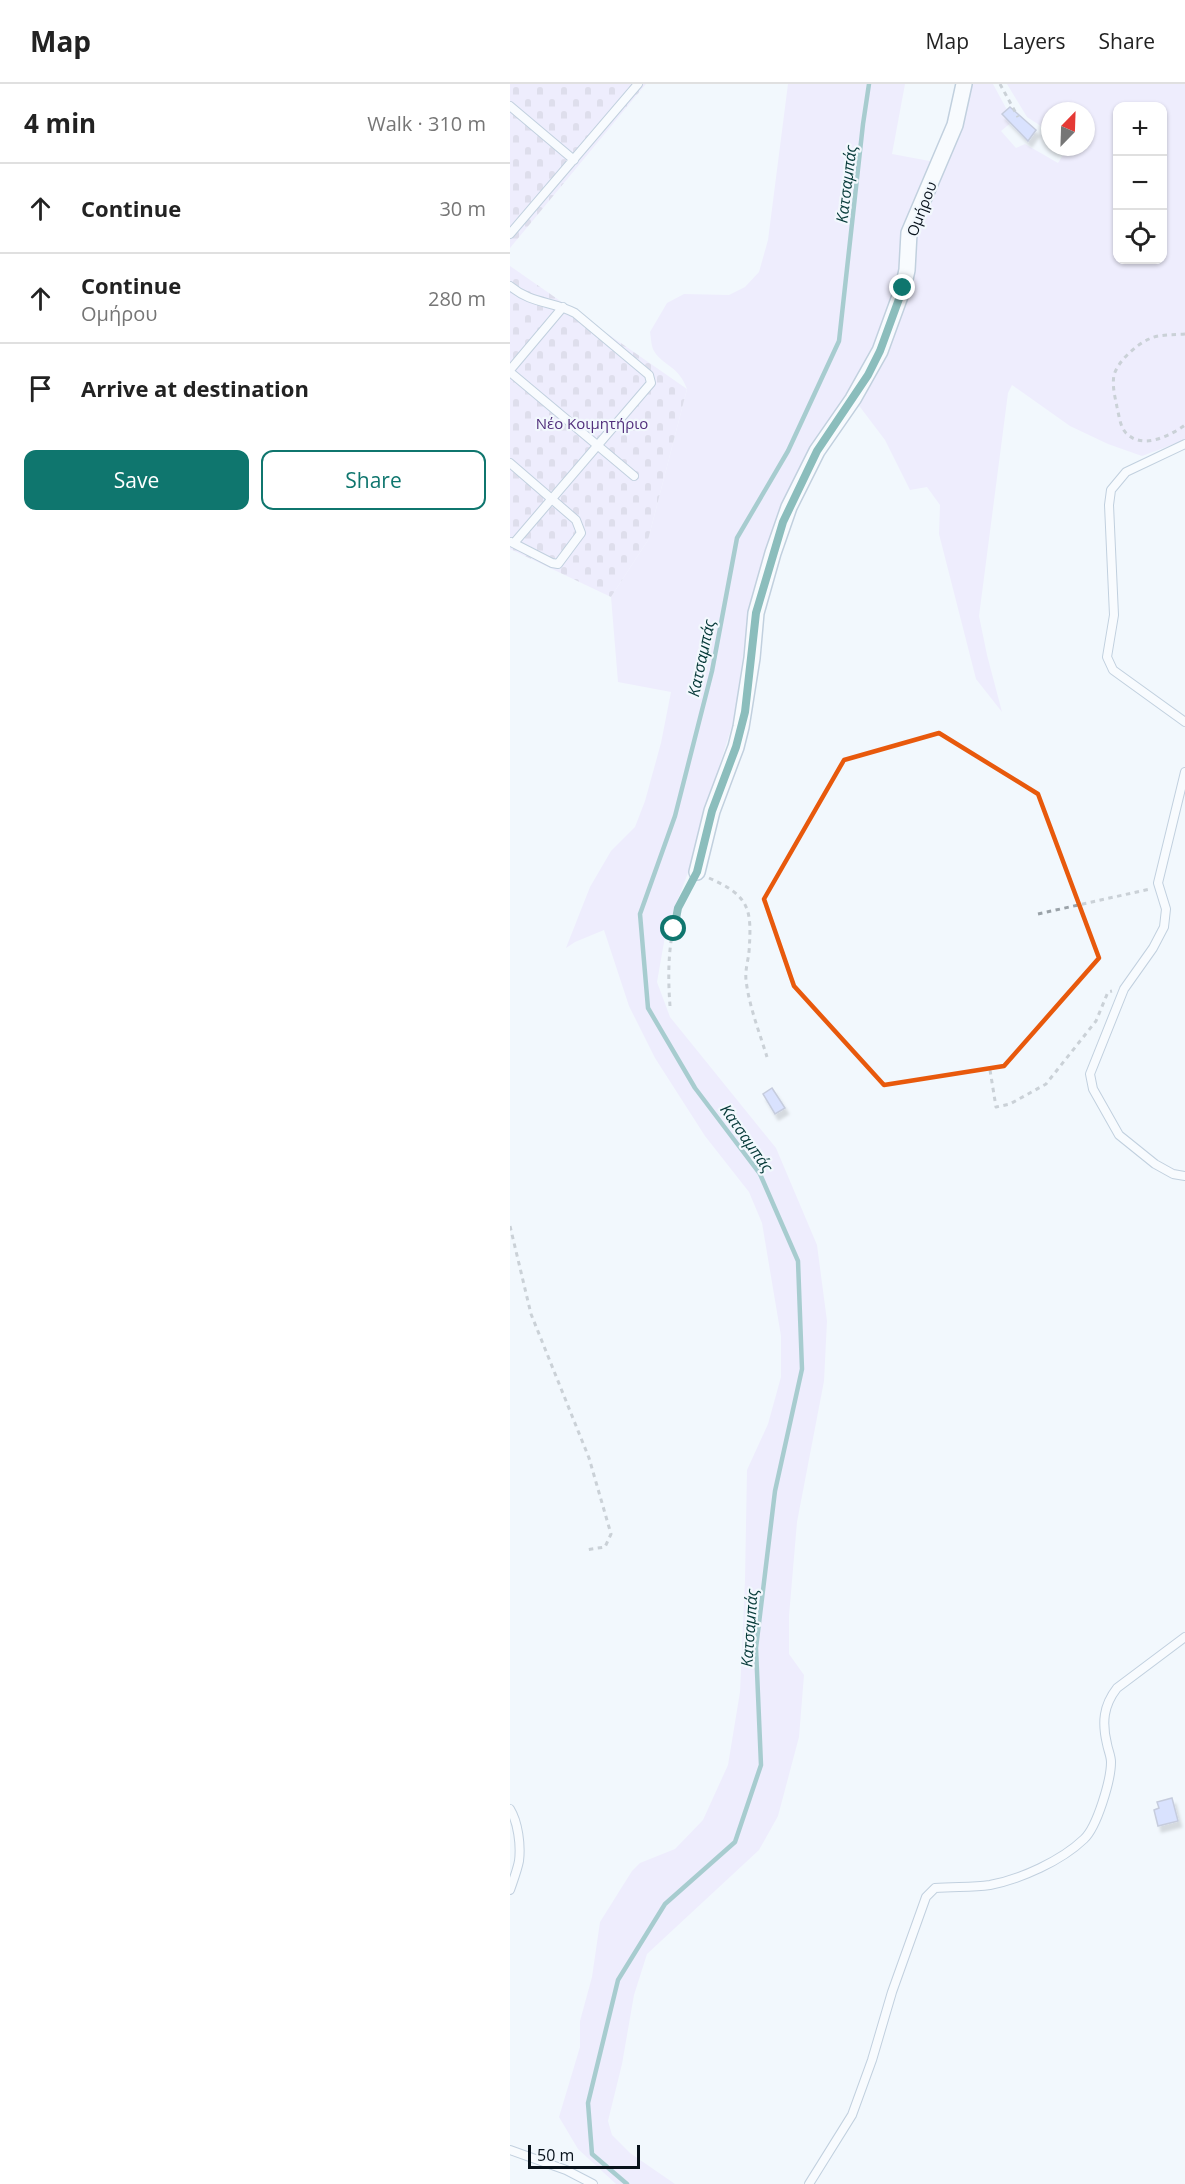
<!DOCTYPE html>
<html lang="en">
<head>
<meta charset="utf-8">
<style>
	:root { --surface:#fff; --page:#f2f2f2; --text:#222; --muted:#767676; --line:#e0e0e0; --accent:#0f766e }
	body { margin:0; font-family:"Open Sans",sans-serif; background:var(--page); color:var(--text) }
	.controls { position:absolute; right:18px; top:18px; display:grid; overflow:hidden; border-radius:12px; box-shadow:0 2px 4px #0004 }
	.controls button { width:54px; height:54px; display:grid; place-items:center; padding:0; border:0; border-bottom:2px solid var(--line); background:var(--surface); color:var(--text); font:30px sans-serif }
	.compass { position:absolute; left:531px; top:18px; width:54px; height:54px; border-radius:50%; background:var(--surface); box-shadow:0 2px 4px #0004; rotate:23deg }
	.scale { position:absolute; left:18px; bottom:15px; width:112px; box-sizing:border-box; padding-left:6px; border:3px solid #08121b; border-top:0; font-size:16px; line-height:21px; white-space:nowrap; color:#08121b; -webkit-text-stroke:4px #f2f8fd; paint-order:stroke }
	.stop { position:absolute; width:18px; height:18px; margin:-14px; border:4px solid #0f766e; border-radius:50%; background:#fff }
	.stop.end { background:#0f766e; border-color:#fff; box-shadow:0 2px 6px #0008 }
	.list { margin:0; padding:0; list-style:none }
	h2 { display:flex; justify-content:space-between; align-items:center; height:78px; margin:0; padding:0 24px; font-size:26px }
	h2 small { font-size:20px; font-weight:400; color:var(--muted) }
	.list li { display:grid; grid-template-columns:39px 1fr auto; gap:18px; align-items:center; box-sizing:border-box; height:90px; padding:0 24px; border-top:2px solid var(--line) }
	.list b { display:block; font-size:22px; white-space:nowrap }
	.list p { margin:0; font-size:20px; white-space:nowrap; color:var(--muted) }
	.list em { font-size:20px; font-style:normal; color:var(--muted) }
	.actions { display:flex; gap:12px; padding:18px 24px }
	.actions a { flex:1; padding:14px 0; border:2px solid var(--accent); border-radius:12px; text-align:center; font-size:21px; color:var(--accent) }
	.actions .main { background:var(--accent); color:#fff }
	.icon { flex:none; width:33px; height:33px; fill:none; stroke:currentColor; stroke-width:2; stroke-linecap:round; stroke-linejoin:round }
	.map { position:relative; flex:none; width:675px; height:2100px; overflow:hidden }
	header { display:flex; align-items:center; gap:36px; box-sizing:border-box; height:84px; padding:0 30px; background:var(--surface); border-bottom:2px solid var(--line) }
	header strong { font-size:28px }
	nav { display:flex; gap:33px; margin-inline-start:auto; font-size:21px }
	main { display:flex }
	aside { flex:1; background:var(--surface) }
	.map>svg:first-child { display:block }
	.green { fill:#e9e0fc; fill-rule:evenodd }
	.cemetery { fill:url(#cemetery-stones) }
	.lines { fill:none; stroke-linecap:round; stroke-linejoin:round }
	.stream { stroke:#4d9898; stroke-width:4.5 }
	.building { fill:#bac7fe; stroke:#9098b7; stroke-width:1.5; filter:url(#shadow) }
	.lane-casing { stroke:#86a0b9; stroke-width:10 }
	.street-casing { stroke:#86a0b9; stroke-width:18 }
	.path { stroke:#9aa2a8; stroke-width:3; stroke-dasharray:4.5 4.5; stroke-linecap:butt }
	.lane { stroke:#fff; stroke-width:8 }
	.street { stroke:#fff; stroke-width:15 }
	.route { stroke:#0f766e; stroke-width:8 }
	.marked { fill:none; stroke:#e8590c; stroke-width:4.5; stroke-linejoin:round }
	.labels { text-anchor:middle; stroke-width:4.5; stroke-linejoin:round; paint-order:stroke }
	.street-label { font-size:15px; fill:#08121b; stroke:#f2f8fd }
	.park-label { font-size:15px; fill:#512f7c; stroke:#f2f8fd }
	.water-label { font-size:16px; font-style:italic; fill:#053938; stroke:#f2f8fd }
</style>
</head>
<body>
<header>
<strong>Map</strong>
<nav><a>Map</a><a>Layers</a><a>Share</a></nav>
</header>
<main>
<aside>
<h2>4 min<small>Walk · 310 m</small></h2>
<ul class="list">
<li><svg class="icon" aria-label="ahead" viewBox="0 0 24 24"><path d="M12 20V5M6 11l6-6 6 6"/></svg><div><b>Continue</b></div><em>30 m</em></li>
<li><svg class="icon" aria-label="ahead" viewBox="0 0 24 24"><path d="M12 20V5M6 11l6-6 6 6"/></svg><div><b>Continue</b><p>Ομήρου</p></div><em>280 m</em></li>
<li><svg class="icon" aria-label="arrive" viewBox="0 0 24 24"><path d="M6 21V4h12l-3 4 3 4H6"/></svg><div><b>Arrive at destination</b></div></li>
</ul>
<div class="actions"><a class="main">Save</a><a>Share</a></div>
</aside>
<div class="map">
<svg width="675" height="2100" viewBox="0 0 675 2100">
	<defs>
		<pattern id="cemetery-stones" width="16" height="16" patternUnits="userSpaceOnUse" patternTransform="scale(1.5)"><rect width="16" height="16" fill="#e9e0fc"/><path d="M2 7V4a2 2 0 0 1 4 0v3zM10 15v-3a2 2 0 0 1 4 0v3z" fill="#c6bfd7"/></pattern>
		<filter id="shadow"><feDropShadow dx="3.5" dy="6" stdDeviation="1.5" flood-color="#0004"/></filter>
	</defs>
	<rect width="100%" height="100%" fill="#f2f8fd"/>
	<path class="green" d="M278,0H395L382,70L425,78L369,255L249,492L236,550L224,635L191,741L182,778L156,847L147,898L160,933L266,1064L307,1161L317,1237L314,1297L287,1438L279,1532V1570L294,1591L289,1653L268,1732L249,1766L137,1870L124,1911L112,1980L98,2037L102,2051L120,2069L165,2100H106L68,2065L49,2033L70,1963V1937L82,1893L90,1838L122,1787L130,1779L165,1765L193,1736L218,1681L230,1608L235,1496L237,1386L258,1340L271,1293V1252L252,1139L239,1108L195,1052L145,974L119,922L94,846L65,858L56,864L80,803L101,767L125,743L135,717L151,659L161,608L108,598L101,513L138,456L177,305C169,282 153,282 144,267C141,262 141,253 140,248L157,219L174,210L219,211L235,203L249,188L258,156Z
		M460,0H483L503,37L491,47L506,64L515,60L548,79L558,63H576V27H540V48L517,33L497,0H675V356L632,372L598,360L560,342L502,301L498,309L469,532L477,571L492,628L466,595L429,450L430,421L417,403L400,406L375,356L347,319ZM608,22H652V176H608Z"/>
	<path class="cemetery" d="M0,0H136L0,164Z
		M0,182L177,305L138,456L101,513L0,465Z"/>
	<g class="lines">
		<path class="stream" d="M117,2100L82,2070L78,2019L108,1896L155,1820L225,1758L251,1681L246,1564L265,1407L292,1285L288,1177L250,1090L185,1004L138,924L130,830L165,732L202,587L227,454L278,367L329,257L353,40L359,0"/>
	</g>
	<path class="building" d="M500,23L526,46L518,57L492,30Z
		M262,1004L275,1024L265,1030L253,1010Z
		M662,1714L668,1737L648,1742L644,1726L649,1724L647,1718Z"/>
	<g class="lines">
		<defs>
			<path id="lane" d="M0,22L64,76
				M0,150L128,0
				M0,202C23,221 41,216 65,229L139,291L141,299L4,459
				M0,286L53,223
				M0,288L124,392
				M675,360L616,388L601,406L599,421L604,531L597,573L603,586L675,638
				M0,379L66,436L71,449L48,480L42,479L1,458
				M675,688L648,799L656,825L654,843L643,864L614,905L580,990L583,1005L609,1051L645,1080L663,1090L675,1092
				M0,1725C8,1738 11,1761 9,1777C7,1787 3,1797 0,1806
				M0,2066L56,2086L83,2100
				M299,2100L342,2031L362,1976L382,1908L416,1813L425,1804C443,1802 461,1804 480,1801C511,1795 551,1777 574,1755C587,1743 601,1696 601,1678C601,1672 598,1666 597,1660C592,1639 593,1622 607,1604L675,1553"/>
			<path id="street" d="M187,788L202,727L226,663L231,643L242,574L246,529L263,469L279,423L307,367L343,315L370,267L393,204L397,186L399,149L445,41L454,0"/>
		</defs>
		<use href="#lane" class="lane-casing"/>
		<use href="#street" class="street-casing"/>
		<path class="path" d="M490,0L508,33
			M675,250C664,251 649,250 639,255C626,261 608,277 604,291C602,302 605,313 607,323C609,331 610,343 616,349C632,366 660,352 675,341
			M199,794C240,812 242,825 239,868C238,877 235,886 236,896C239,922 249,947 257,973
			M528,830L640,805
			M160,922C157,881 158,837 181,800
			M480,986L486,1023L500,1020L536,1000L586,937L598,908L602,907
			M0,1142L21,1230L79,1374L101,1450L95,1463L75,1466"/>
		<use href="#lane" class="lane"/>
		<use href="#street" class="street"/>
	</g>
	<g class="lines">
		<path class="route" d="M164,845L168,824L187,788L202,727L226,663L235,628L246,529L273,438L307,367L358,291L370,267L393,204"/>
	</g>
	<path d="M0 0H675V2100H0ZM429,649L528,710L589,874L494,982L374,1001L284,902L254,815L334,676Z" fill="#f2f8fd" fill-opacity=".55" fill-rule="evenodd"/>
	<path class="marked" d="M429,649L528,710L589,874L494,982L374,1001L284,902L254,815L334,676Z"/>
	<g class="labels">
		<g class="street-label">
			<text transform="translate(412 125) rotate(-69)" y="5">Ομήρου</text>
		</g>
		<g class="park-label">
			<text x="82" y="345">Νέο Κοιμητήριο</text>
		</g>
		<g class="water-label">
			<text transform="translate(336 100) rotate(-83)" y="6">Κατσαμπάς</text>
			<text transform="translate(191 574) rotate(-78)" y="6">Κατσαμπάς</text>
			<text transform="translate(237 1054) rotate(55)" y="6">Κατσαμπάς</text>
			<text transform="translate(239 1544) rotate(-86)" y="6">Κατσαμπάς</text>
		</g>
	</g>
</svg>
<div class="controls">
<button>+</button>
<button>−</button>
<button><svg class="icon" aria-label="locate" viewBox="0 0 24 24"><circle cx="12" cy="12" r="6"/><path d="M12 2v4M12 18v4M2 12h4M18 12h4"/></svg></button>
</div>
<svg class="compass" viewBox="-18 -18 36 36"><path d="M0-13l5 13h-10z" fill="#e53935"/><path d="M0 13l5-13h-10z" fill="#767676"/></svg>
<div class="scale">50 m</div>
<div class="stop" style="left:164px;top:845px"></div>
<div class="stop end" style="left:393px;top:204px"></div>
</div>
</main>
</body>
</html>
